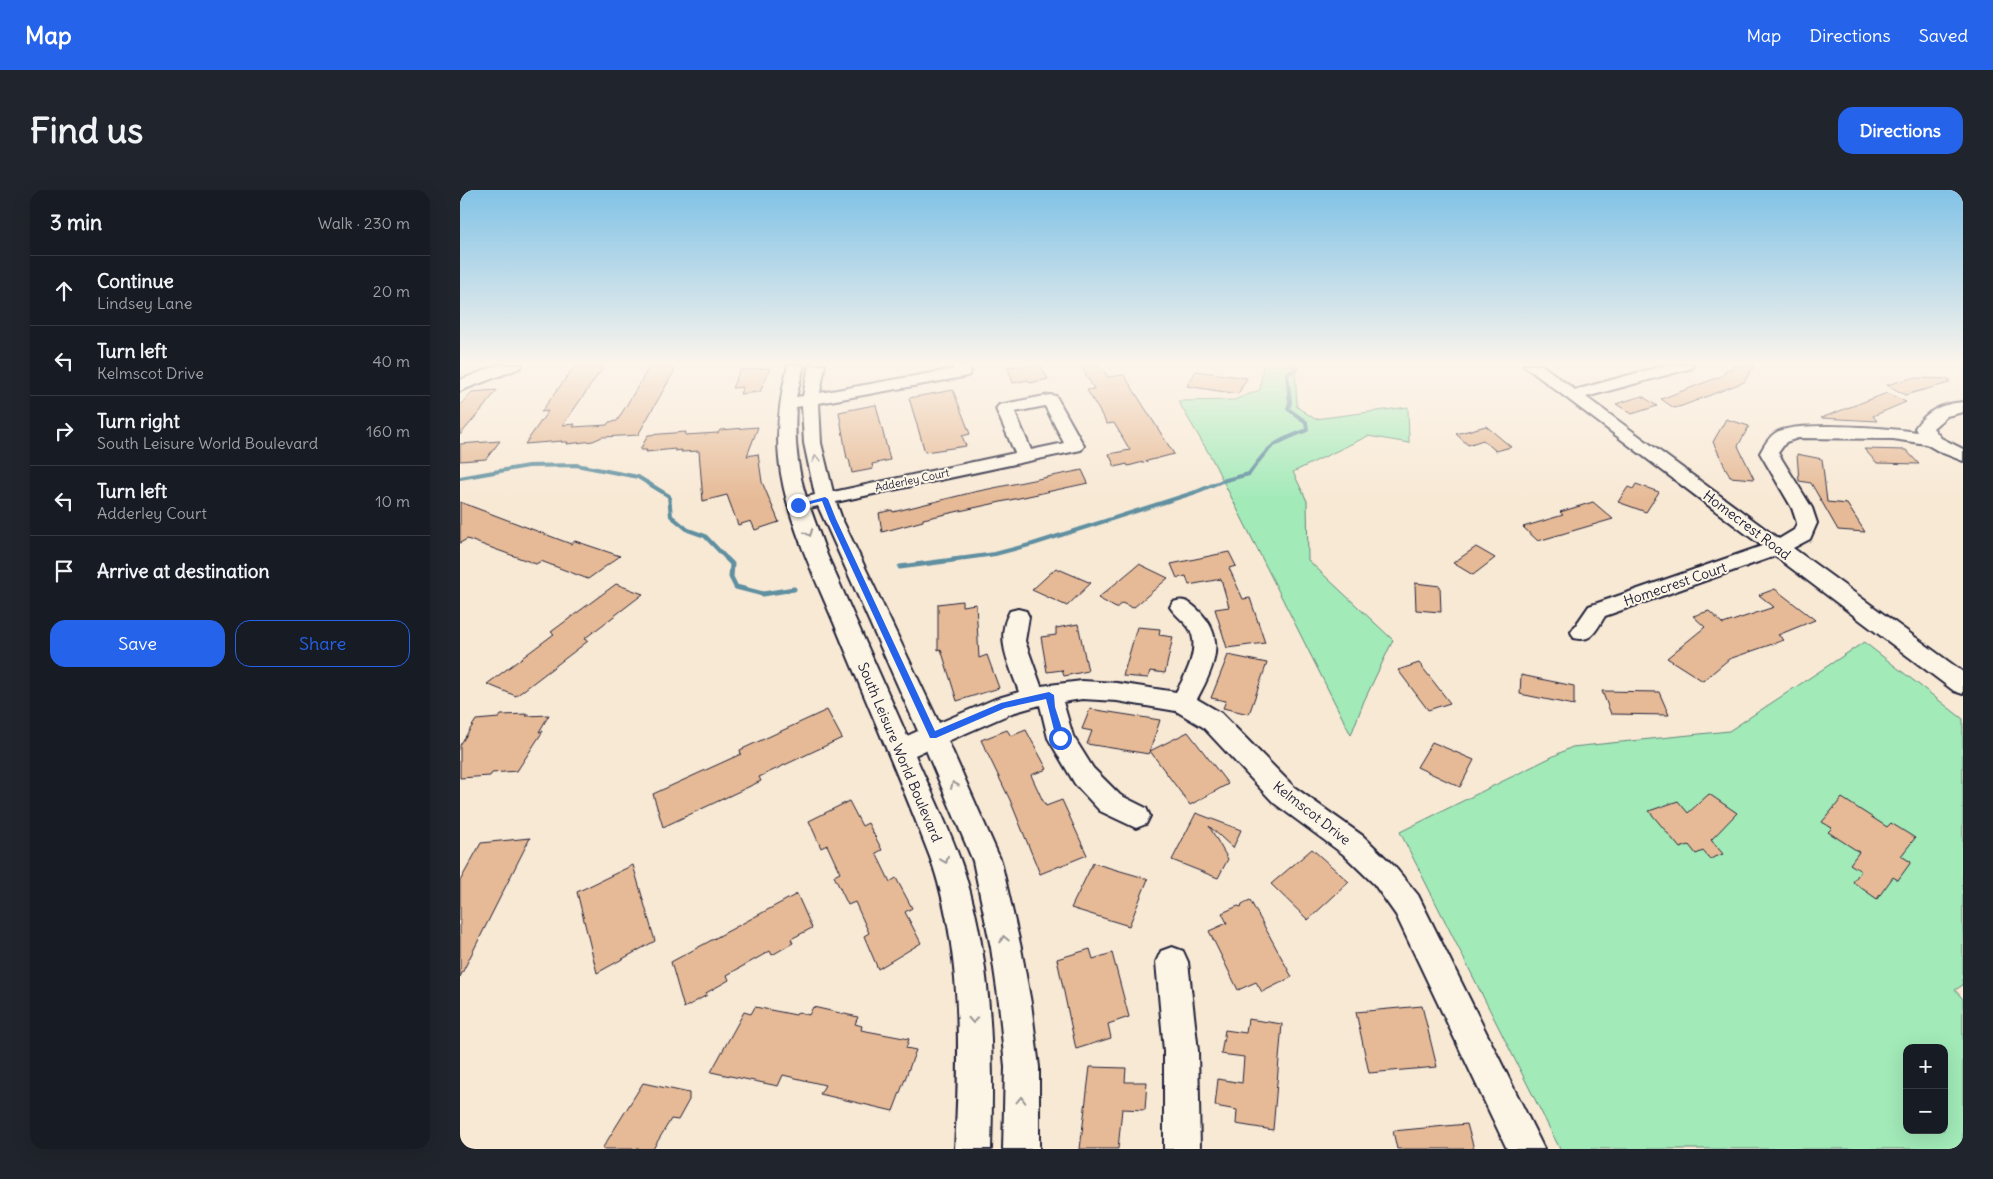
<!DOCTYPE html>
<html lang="en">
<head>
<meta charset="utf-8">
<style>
	:root { --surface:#171b24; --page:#20242c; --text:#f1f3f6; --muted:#9ea1a6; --line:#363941; --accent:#2563eb }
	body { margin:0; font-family:Delius,sans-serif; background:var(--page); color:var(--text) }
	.controls { position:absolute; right:15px; bottom:15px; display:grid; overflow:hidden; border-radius:10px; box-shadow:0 5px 20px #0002 }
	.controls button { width:45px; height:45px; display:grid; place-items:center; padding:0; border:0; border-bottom:1px solid var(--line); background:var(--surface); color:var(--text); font:25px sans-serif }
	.stop { position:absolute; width:15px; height:15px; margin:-11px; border:4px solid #2563eb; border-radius:50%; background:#fff }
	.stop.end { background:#2563eb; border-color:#fff; box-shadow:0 1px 5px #0008 }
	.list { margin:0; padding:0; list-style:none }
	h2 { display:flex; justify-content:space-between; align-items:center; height:65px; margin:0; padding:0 20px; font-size:21px }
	h2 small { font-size:16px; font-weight:400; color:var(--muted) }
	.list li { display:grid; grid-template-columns:32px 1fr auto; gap:15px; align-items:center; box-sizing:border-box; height:70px; padding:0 20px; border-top:1px solid var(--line) }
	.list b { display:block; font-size:19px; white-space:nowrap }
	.list p { margin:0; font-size:16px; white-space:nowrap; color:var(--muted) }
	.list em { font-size:16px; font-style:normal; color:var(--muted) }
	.actions { display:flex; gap:10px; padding:15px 20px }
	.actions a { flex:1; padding:11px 0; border:1px solid var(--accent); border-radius:15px; text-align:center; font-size:18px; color:var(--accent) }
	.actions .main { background:var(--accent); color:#fff }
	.icon { flex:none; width:28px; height:28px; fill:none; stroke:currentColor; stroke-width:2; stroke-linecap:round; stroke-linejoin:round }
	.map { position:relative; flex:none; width:1503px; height:959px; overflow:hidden; border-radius:15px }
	header { display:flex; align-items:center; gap:30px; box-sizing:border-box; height:70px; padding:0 25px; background:var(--accent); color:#fff }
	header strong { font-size:24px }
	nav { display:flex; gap:28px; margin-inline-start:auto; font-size:18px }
	.intro { display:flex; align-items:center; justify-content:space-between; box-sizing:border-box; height:120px; padding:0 30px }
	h1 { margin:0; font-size:35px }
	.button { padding:12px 22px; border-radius:15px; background:var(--accent); color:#fff; font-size:18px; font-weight:700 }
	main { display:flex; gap:30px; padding:0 30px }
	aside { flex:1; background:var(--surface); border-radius:15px; box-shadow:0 5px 20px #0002 }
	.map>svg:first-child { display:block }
	.green { fill:#a2eab8; stroke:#62867a; fill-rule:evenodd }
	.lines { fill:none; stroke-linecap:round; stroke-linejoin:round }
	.stream-far1 { stroke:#5f8fa0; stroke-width:4 }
	.stream { stroke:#5f8fa0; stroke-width:5 }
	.building { fill:#e6ba96; stroke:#22223b }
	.minor-casing { stroke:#22223b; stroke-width:4 }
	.minor { fill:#fcf5e5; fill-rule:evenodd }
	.oneway { stroke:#9a9698 }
	.route { fill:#2563eb }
	.labels { text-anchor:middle; stroke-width:4; stroke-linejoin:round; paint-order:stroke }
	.far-street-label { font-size:11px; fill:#22223b; stroke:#fcf5e5 }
	.street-label { font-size:14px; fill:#22223b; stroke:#fcf5e5 }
</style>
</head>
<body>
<header>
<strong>Map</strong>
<nav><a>Map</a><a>Directions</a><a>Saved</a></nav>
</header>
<div class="intro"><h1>Find us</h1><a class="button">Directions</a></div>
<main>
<aside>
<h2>3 min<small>Walk · 230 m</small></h2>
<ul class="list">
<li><svg class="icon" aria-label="ahead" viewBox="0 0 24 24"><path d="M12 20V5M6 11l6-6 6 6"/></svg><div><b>Continue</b><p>Lindsey Lane</p></div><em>20 m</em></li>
<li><svg class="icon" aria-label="left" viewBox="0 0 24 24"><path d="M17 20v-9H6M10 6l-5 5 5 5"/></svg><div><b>Turn left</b><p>Kelmscot Drive</p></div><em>40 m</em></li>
<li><svg class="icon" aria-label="right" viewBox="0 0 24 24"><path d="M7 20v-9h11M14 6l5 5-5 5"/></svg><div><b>Turn right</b><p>South Leisure World Boulevard</p></div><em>160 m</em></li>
<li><svg class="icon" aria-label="left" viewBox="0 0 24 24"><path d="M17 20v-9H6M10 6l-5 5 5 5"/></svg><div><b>Turn left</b><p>Adderley Court</p></div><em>10 m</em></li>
<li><svg class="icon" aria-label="arrive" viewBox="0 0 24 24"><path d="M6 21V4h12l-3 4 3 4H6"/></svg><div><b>Arrive at destination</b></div></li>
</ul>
<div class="actions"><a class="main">Save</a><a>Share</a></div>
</aside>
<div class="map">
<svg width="1503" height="959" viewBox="0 0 1503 959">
	<rect width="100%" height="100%" fill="#f8e9d5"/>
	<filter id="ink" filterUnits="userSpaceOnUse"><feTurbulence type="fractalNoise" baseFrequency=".02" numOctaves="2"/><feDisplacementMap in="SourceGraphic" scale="10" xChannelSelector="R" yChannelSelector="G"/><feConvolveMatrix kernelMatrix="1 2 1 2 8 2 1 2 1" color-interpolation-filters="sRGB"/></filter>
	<g filter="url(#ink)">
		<path class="green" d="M803,175H835L837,217L855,229L948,217L949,253L908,246L833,282L847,311L848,370L933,450L904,511L891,545L751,267L718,211L774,210L800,200Z
			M1404,452L1503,529V795L1495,800L1503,809V959H1100L940,642L1112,557L1269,541ZM1447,858H1484V940H1447Z"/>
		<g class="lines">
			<path class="stream-far1" d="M0,288L68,276L116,275L178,287L209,306L211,326L228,340L245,346L268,370
				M491,370L535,364L573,354L736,302L762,291L789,284C810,254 813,253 847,240L846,232L828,219L830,212L827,184L837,179L833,175"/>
			<path class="stream" d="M267,369L272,374L271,387L276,397L303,404L334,399
				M440,377L501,369"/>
		</g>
		<path class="building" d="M115,176H144L103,235L115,234L113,237L147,235L149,232L157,231L190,176H217L178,245L142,247L133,251L107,254L108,252H101L102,251L65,254L88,221L81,222Z
			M547,176H581L588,189L570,193L568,190L553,193Z
			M621,176H640L648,187L664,185L714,264L668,276L667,274L655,277L649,264L670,260L654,233L647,234L627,200L634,199Z
			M1273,176H1294L1284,192L1222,216L1214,218L1201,209L1262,186L1267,179L1270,180Z
			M310,178L300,202L280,204L283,197L272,198L280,180Z
			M736,181L787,188L778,204L727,196Z
			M1452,188L1489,189V193L1445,205L1427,195Z
			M37,200L23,218L0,245V215L12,202Z
			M493,200L510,244L502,246L506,256L465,262L449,208Z
			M1427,203L1446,212L1413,226L1417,231L1361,228Z
			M1182,206L1197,216L1172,224L1156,214Z
			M414,215H416L430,270L412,274L413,279L392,283L389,269H387L379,222Z
			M1266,229L1289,236L1278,256L1294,289L1270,287L1253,252Z
			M1026,236L1051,257L1036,261L1023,250L1008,255L996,244Z
			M298,237L287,266L298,264L302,292L319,332L295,340L291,331L278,335L267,305L243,311L239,261L221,262L222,260L215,261V259L186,262L187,260H180L188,245L226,242L225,245L258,243L260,240Z
			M40,251L26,269L0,271V254Z
			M1404,259L1446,260L1459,274L1417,273Z
			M1337,264L1362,269L1367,312L1387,314L1405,342L1378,340L1351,293L1339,291Z
			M622,280L628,293L463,329V331L422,342L419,323L432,320L433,322L514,302Z
			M1176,294L1199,302L1186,322L1158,312L1168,297L1173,299Z
			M0,312L111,354L115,351L160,366L128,389L81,371L76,374L7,349L0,353Z
			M1133,312L1153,329L1078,351L1063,337L1103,325L1100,322Z
			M1016,357L1035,368L1013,385L993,373Z
			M769,362L776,376L769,378L783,409L790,408L805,453L767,458L755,419L769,417L761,389L729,395L726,386L717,388L711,374Z
			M679,374L708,388L673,418L662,413L656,418L638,408Z
			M596,378L631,393L607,416L572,400Z
			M955,393L980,396L981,422L956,420Z
			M156,394L183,404L124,449L128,451L56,506L27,494L94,444L91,442Z
			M1315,399L1355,430L1318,445L1324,450L1269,469L1243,491L1207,468L1245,437L1233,426L1249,421L1263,434L1314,417L1299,405Z
			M502,411V416L516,414L519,468L527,465L539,498L497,511L481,459L478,460V414Z
			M618,434L628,481L604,486L602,480L587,482L581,447L596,445V438Z
			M677,437L700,439L699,445L713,447L705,483L690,481L688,488L663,486Z
			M768,465L807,473L789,524L763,518L766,511L751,508Z
			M959,473L990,513L968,520L938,480Z
			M1061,485L1114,496V515L1060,504Z
			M1142,501L1199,502L1209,525L1151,524Z
			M630,519L700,530L689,564L627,554L632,541L622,539Z
			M367,520L382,548L299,587L301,591L203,637L193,604L281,564L280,560Z
			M68,524L66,526L89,525L79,542L83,541L57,581L32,583L30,586L0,588V555L16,530L39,528L41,525Z
			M547,540L551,546L566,540L587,579L571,585L582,609L586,616L602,610L627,665L580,684L550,610L521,550Z
			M728,542L768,594L730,615L690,561Z
			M972,552L1014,570L1000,597L957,577Z
			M1249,604L1277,623L1251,650L1263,664L1250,669L1243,661L1236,664L1229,655L1220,658L1189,621L1218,611L1228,623Z
			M1382,608L1427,637L1431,633L1455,648L1441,666L1451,672L1438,690L1433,687L1417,709L1393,692L1401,681L1390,674L1399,662L1368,642L1372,638L1362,632Z
			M389,611L402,636L408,633L422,660L416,663L430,692L436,688L452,718L445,722L461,753L418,779L404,746L409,743L395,712L388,715L374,686L380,683L367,655L361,658L349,631Z
			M736,623L781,640L773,658L749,636L768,669L758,688L712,670Z
			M70,648L0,787V691L21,653Z
			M852,659L889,692L848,730L811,694Z
			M633,673L688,689L669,736L611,718Z
			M173,675L195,751L137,783L117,702Z
			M337,704L352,738L331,749L333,753L312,765L310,761L267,785L269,790L246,803L247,805L224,818L211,772Z
			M790,710L832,787L802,802L796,792L778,800L749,741L767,733L762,723L778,716L781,717L782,714Z
			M630,759L633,769L652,763L669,827L648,834L651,848L616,859L597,769Z
			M962,816L977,877L909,883L896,822Z
			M295,817L336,825L338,822L349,825L353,817L398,827L395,834L402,836L401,840L449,849L446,858L456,860L433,921L360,904L365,895L323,885L318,896L251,882L284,822L291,824Z
			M788,829L822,834L813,940L776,934L777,920L755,916L758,889L782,893L784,867L761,864L765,840L786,843Z
			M630,877L666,878L665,892H687L685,920L662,919L658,959H620Z
			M183,893L229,903V910L218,930L211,929L193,959H142Z
			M1007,934L1014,959H937L933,941Z"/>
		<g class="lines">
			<defs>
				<path id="minor" d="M38,175H62L60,178L0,201V190Z
					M328,175H344L336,207L343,206L349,175H365L360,203L494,179L492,175H508L511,182L509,185L503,187L359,213L361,253L373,302L555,263L536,219L539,215L590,205L596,206L624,256L621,260L376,312L382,329L479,533L535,509L559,502C550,475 534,449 550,421L558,419L566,421L569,427L565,451L581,496L622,491L657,493L716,502C726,485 741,457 729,438C723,430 715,425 710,417L713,412C724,408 729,412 737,419C768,448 754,478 737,509L761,523L834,597L903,646L934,676L958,705L1084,959H1047L936,725L914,694L883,664L814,613L743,537L716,521L657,511L622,509L603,512L613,546L633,578L660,605L686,618L690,626L686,634L676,638L640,621L615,594L588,548L580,515L552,523L488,551L541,671L561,758L571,813L579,877V959H543L545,877L539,813L531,758L513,671L466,560L455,565C472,604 492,643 505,684C532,773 534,867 531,959H495C500,863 503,760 470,667C440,589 406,511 374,433C352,381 325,326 319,269C316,236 320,207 328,175ZM342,216L344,253L355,305L346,307C337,278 334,247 336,217ZM585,216L604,253L571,260L555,222ZM358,316L458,541L447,546L367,365L350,318Z
					M1063,175H1082L1115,200L1206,175H1234L1232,178L1126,207L1319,349L1334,340L1337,333L1332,318L1300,263C1304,256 1309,246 1317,242C1339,231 1430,238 1457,242L1455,238C1467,220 1482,214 1503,212V222L1487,226L1473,238L1481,248L1503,259V271L1480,262L1466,254L1433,249L1338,248L1326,252L1318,263L1352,318L1357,333L1350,349L1333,358L1503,482V504L1494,501L1315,366L1145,426C1136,440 1132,453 1114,448L1111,442L1129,416L1302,356Z
					M712,757L723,761L728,772L738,861L740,959H704V861L696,772L701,761Z"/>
			</defs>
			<use href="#minor" class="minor-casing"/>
			<use href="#minor" class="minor"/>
		</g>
		<defs><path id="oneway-chevron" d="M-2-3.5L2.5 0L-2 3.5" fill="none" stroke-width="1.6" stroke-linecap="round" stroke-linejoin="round" transform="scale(1.25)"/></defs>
		<g class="oneway">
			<use href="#oneway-chevron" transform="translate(356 269) rotate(-102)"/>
			<use href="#oneway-chevron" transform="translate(349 343) rotate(69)"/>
			<use href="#oneway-chevron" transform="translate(494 595) rotate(-113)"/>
			<use href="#oneway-chevron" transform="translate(485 670) rotate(68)"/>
			<use href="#oneway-chevron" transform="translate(544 749) rotate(-102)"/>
			<use href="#oneway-chevron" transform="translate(513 830) rotate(87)"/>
			<use href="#oneway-chevron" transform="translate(561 910) rotate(-89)"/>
		</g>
	</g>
	<linearGradient id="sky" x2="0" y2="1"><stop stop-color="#81c2e6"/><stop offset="0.56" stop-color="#fcf5ec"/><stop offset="1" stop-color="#fcf5ec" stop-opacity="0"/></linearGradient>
	<rect width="1503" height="310" fill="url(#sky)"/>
	<path class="route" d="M365,307L368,309L376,329L475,541L541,513L589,502L594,505L595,517L605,548L604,551H597L596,548L586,509L545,518L476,548H470L369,329L362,311L338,317L335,315Z"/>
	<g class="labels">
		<g class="far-street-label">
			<text transform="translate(452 290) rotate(-12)" y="4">Adderley Court</text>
		</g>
		<g class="street-label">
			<text transform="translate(1287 335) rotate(37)" y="5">Homecrest Road</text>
			<text transform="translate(1215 394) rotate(-19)" y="5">Homecrest Court</text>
			<text transform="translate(440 562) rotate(67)" y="5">South Leisure World Boulevard</text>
			<text transform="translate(852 623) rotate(38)" y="5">Kelmscot Drive</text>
		</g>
	</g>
</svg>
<div class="controls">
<button>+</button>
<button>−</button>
</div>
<div class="stop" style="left:600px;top:548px"></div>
<div class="stop end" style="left:338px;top:315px"></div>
</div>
</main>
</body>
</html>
